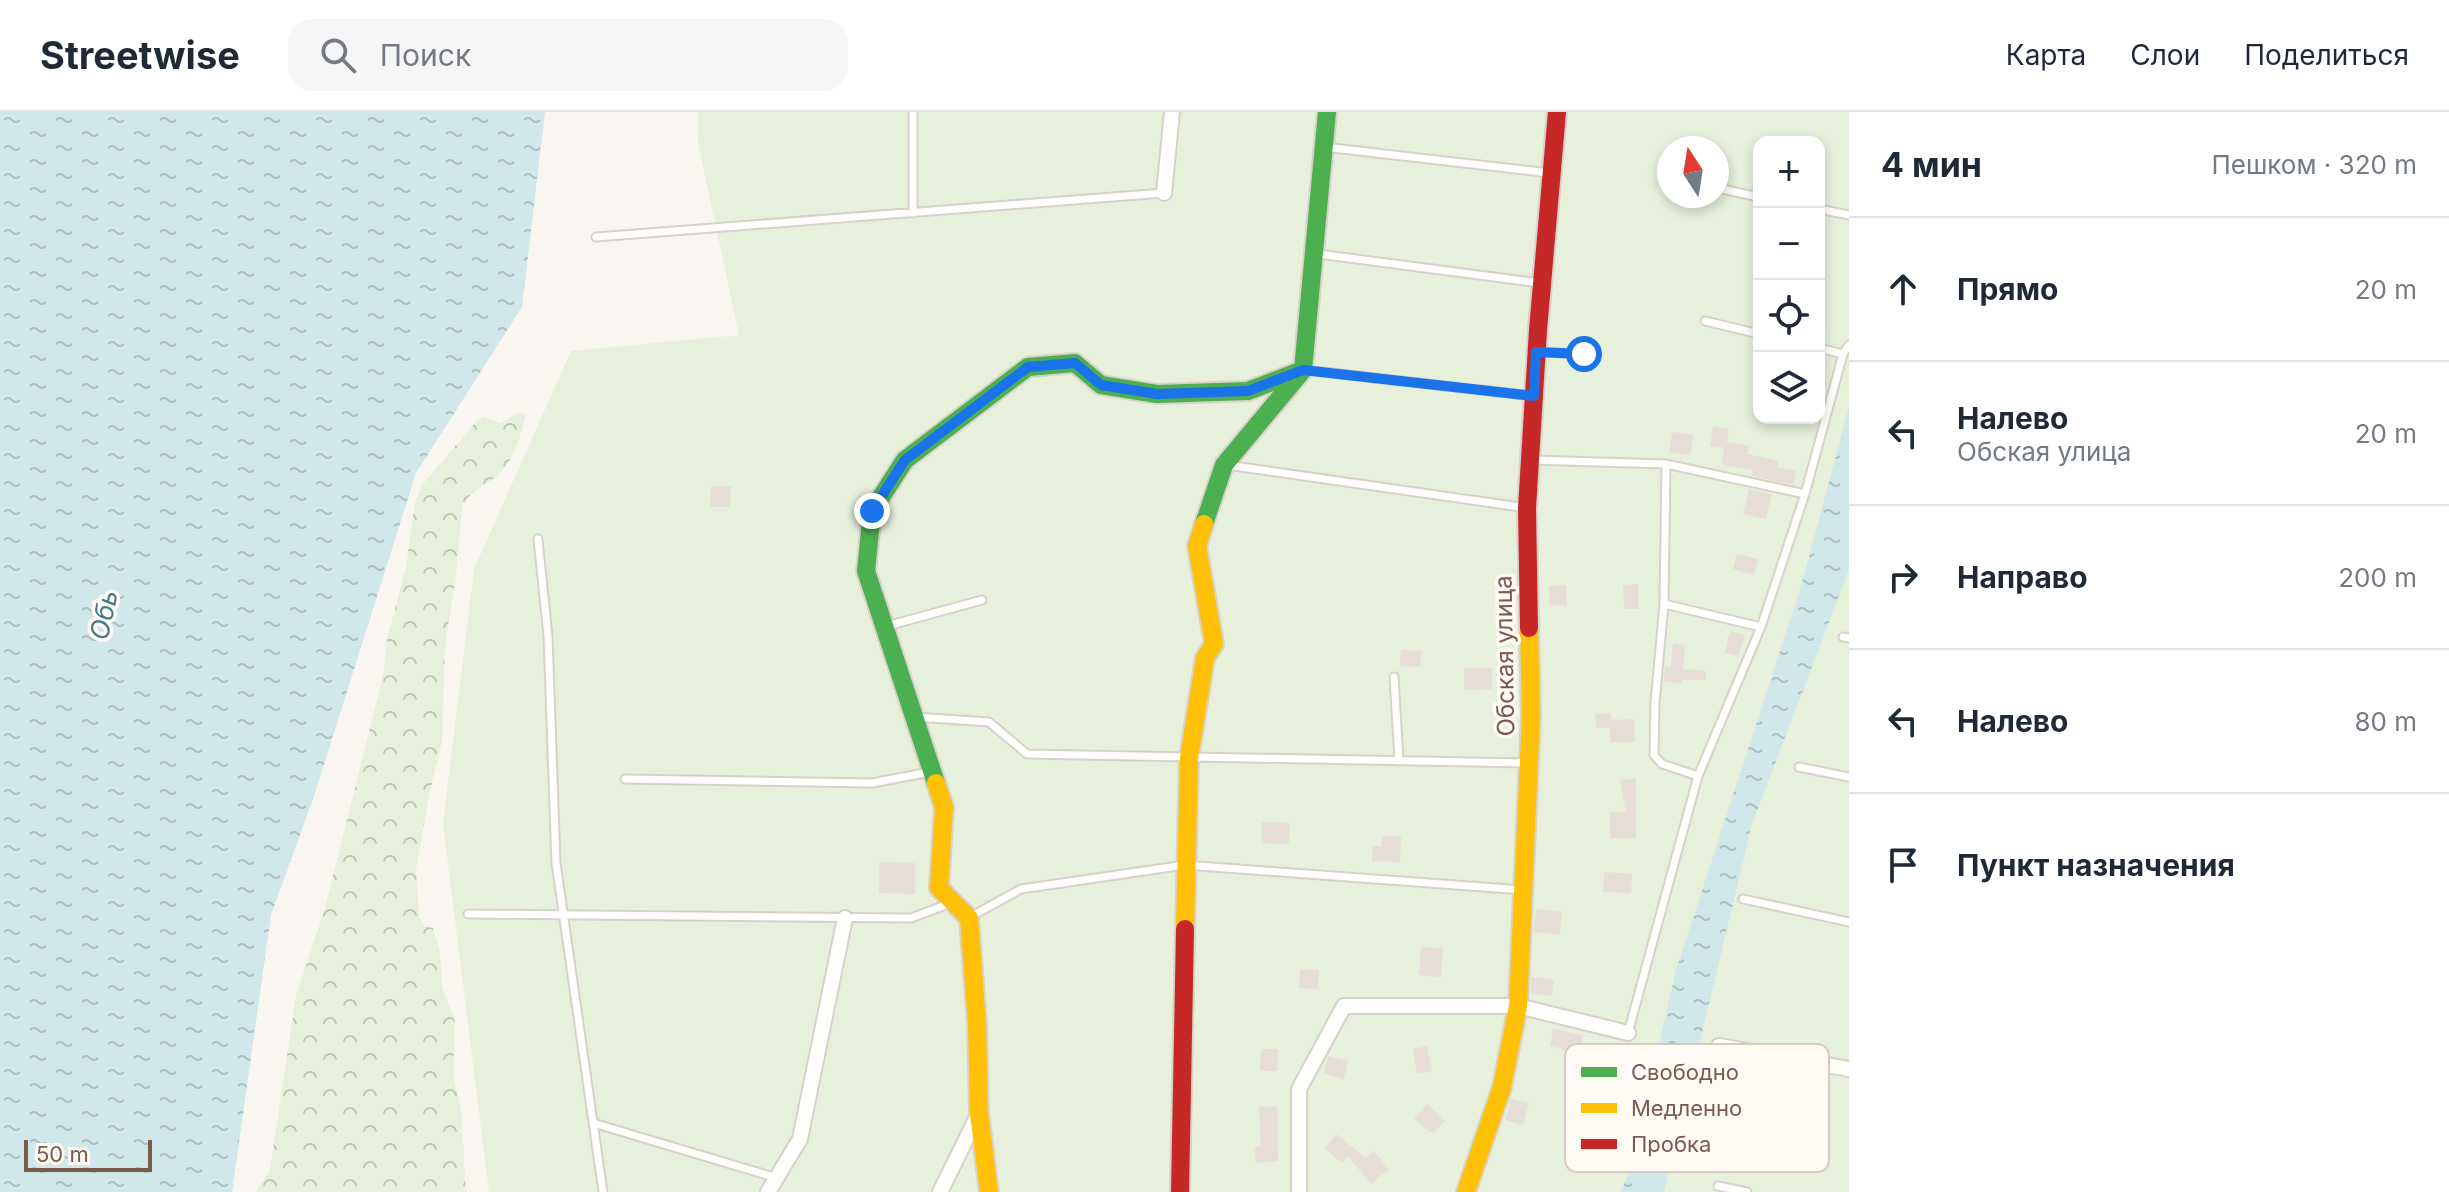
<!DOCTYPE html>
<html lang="ru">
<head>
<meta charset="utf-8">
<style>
	:root { --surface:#fff; --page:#f6f6f7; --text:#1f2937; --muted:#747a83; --line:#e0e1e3 }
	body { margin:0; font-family:Inter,sans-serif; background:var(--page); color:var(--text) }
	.controls { position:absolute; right:24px; top:24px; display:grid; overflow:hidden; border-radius:16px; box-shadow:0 4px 12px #0003 }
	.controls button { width:72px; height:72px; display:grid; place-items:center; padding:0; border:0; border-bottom:2px solid var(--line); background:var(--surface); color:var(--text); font:40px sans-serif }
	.compass { position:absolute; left:1657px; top:24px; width:72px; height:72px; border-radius:50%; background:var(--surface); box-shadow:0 4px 12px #0003; rotate:348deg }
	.scale { position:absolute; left:24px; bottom:20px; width:128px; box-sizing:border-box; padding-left:8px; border:4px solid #7a5c4d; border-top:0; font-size:22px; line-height:28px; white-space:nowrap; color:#7a5c4d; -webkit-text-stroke:6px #fffaf3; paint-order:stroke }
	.stop { position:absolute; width:24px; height:24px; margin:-18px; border:6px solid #1a73e8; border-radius:50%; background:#fff }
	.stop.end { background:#1a73e8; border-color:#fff; box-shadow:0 2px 8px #0008 }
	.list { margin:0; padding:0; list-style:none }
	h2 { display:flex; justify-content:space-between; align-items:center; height:104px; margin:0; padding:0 32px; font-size:34px }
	h2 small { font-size:26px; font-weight:400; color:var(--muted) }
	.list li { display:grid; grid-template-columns:52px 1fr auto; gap:24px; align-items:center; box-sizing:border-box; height:144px; padding:0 32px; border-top:2px solid var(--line) }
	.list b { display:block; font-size:30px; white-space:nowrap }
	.list p { margin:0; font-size:26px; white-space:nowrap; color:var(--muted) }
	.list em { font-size:26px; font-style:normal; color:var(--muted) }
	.icon { flex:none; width:44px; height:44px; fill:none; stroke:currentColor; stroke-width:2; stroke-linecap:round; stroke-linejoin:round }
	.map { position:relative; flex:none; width:1849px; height:1080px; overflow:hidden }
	header { display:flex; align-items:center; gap:48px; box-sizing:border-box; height:112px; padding:0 40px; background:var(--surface); border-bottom:2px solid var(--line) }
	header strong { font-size:38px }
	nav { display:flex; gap:44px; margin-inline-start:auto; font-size:28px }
	.search { width:560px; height:72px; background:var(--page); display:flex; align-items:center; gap:20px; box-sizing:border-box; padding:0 28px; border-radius:24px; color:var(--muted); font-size:30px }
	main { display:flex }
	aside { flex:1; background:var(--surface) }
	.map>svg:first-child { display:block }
	.green { fill:#e7f0db; fill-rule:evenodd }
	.forest { fill:url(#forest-crowns) }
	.water { fill:url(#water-ripples) }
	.building { fill:#e6ded7 }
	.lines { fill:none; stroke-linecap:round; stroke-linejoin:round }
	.lane-casing { stroke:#d7d1cb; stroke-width:11 }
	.street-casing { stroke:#d7d1cb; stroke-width:18 }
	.fast-casing { stroke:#d9d2cb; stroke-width:22 }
	.slow-casing { stroke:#d9d2cb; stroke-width:22 }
	.jam-casing { stroke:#d9d2cb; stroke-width:22 }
	.lane { stroke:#fefefd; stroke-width:7 }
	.street { stroke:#fefefd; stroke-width:14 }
	.fast { stroke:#4caf50; stroke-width:18 }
	.slow { stroke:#ffc107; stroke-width:18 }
	.jam { stroke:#c62828; stroke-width:18 }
	.route { stroke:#1a73e8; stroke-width:10 }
	.labels { text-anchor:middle; stroke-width:7; stroke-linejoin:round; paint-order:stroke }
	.street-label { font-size:24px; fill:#7a5c4d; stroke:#fffaf3 }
	.water-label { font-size:26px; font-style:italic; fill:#437c86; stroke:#fffaf3 }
	.key { fill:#fffaf3; stroke:#d7cbc1; stroke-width:2 }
	.key-label { font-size:22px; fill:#7a5c4d }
</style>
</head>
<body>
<header>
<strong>Streetwise</strong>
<div class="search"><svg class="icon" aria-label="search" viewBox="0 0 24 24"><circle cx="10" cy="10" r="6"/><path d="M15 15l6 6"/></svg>Поиск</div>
<nav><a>Карта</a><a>Слои</a><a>Поделиться</a></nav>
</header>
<main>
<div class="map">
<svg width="1849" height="1080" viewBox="0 0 1849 1080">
	<defs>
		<pattern id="forest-crowns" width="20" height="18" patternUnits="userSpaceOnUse" patternTransform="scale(2)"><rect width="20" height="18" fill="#e7f0db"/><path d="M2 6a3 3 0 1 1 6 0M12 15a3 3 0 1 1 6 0" fill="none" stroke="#c0c6b4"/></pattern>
		<pattern id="water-ripples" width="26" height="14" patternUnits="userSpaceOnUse" patternTransform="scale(2)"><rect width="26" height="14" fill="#d0e8ea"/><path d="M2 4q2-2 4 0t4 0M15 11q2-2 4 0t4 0" fill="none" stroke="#aebfc0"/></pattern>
	</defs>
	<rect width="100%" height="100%" fill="#f9f5f0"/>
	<path class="green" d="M699,0H1849V1080H489L443,712L474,457L571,239L739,223L698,31ZM1759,30H1819V306H1759ZM1669,36H1717V84H1669Z"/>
	<path class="forest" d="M517,301L526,302C521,322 515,346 500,361C488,373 469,379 462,395L456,464L445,532L442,630L429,683L416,758L419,803L424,814L433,816L440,839L442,875L455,909L453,963L461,998L466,1080H256L270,1058L296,884L325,796L383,564L387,527L406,455L415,390L422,373L476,310L483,305L501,311Z"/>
	<path class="water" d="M0,0H545L522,195L416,361L314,684L271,803L232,1080H0Z
		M1849,295V458L1752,712L1664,1080H1621L1631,1055L1676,858L1800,478Z"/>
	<path class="building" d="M1713,314L1729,317L1727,330L1749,334L1747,342L1779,349L1778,355L1796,359L1793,373L1752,364L1753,358L1722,353L1724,336L1710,334Z
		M1672,320L1693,323L1690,343L1669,340Z
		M711,374H731L730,395H710Z
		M1749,377L1772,382L1766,407L1743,402Z
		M1737,442L1758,447L1754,463L1733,457Z
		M1638,472L1639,497H1624L1623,473Z
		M1566,473L1567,493L1550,494L1549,474Z
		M1730,519L1745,523L1738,544L1725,541Z
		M1673,532L1685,533L1683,557L1706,559V568H1682V572L1664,569L1665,555H1671Z
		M1401,538L1421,539L1420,555L1400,554Z
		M1464,556H1492V577L1464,578Z
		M1611,601V608L1634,607L1635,630H1610V616H1596L1595,602Z
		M1636,666V726H1610V700H1626L1620,669Z
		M1262,710L1290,711L1289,732L1261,731Z
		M1382,724H1401L1400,750L1372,749L1373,734H1382Z
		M879,750L915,751V782L879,781Z
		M1604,760L1632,762L1631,781L1603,780Z
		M1536,797L1562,800L1560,823L1534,820Z
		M1421,835L1443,836L1441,865L1419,863Z
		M1300,857L1319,858L1318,877L1299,876Z
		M1531,865L1554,867L1552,884L1531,881Z
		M1553,917L1583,923L1579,941L1550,934Z
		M1427,934L1432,959L1417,962L1413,937Z
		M1261,937H1278L1277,959H1260Z
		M1328,944L1348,949L1344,967L1324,962Z
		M1511,987L1529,991L1523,1013L1505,1008Z
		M1427,992L1445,1009L1434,1020H1429L1414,1006Z
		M1277,994L1278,1049L1256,1051L1254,1035L1261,1034L1259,995Z
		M1336,1022L1366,1046L1374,1039L1389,1057L1371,1072L1348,1044L1342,1051L1325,1037Z"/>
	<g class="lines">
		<defs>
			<path id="lane" d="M913,0V101
				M1324,35L1550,61
				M1717,76L1759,85
				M1819,97L1849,103
				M596,125L1164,81
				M1318,142L1540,171
				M1705,209L1759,222
				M1819,236L1843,242
				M1539,240L1584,242
				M1306,258L1532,284
				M1531,348L1666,352L1805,382
				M1227,353L1527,396
				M538,427L548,524L556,751L603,1080
				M1664,492L1761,515
				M887,514L982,488
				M1843,525L1849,526
				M1394,565L1399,649
				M915,605L989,610L1027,642L1527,651
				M1799,655L1849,665
				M1698,664L1761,515L1805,382L1843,242L1849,233
				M625,667L872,671L930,660
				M1743,787L1849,810
				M468,802L911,806L951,791
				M970,805L1021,777L1185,753L1523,778
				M1628,921L1698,664L1662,652L1654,643L1655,591L1664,492L1666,352
				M593,1011L777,1066
				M1718,1074L1747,1080"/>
			<path id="street" d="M1164,81L1172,0
				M1719,934L1849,957
				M768,1080L800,1027L845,806
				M940,1080L979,1001
				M1299,1080V977L1344,894H1518L1628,921"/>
			<path id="fast" d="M1204,412L1224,353L1303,258L1327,0
				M936,671L866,459L872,399L905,348L1028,255L1075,251L1101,273L1157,282L1248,279L1303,258"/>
			<path id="slow" d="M936,671L944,695L939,776L969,806L977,912L979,1001L989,1080
				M1185,817L1189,646L1205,546L1214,532L1197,434L1204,412
				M1466,1080L1502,975L1518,894L1531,603L1529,516"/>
			<path id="jam" d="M1529,516L1527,396L1538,218L1557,0
				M1180,1080L1185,817"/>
		</defs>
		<use href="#lane" class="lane-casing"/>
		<use href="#street" class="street-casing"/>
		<use href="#fast" class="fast-casing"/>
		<use href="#slow" class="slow-casing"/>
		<use href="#jam" class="jam-casing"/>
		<use href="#lane" class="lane"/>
		<use href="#street" class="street"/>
		<use href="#fast" class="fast"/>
		<use href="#slow" class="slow"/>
		<use href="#jam" class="jam"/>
	</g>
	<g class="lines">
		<path class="route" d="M872,399L905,348L1028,255L1075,251L1101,273L1157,282L1248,279L1303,258L1534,284L1536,240L1584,242"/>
	</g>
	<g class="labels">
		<g class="street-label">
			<text transform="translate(1505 544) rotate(-91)" y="8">Обская улица</text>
		</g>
		<g class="water-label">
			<text transform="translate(104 503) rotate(-78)" y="9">Обь</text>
		</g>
	</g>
	<rect x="1565" y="932" width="264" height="128" rx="12" class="key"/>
	<rect x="1581" y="955" width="36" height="10" fill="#4caf50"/>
	<rect x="1581" y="991" width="36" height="10" fill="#ffc107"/>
	<rect x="1581" y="1027" width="36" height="10" fill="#c62828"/>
	<g class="key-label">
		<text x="1631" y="968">Свободно</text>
		<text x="1631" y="1004">Медленно</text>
		<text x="1631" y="1040">Пробка</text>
	</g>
</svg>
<div class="controls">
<button>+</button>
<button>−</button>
<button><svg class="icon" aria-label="locate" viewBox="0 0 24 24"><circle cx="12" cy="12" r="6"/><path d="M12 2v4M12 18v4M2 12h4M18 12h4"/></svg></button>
<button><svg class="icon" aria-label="layers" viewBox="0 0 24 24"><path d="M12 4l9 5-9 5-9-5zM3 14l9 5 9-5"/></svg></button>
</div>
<svg class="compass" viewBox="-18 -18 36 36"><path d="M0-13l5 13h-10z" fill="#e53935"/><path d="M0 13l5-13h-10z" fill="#747a83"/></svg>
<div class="scale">50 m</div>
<div class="stop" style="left:1584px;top:242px"></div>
<div class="stop end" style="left:872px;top:399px"></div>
</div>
<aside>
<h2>4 мин<small>Пешком · 320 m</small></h2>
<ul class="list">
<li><svg class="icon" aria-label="ahead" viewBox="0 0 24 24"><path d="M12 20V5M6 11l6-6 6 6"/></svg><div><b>Прямо</b></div><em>20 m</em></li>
<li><svg class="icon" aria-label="left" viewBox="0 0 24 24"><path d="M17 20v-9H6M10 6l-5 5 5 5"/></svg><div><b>Налево</b><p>Обская улица</p></div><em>20 m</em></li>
<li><svg class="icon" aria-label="right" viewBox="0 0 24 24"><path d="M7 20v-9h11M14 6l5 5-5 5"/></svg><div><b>Направо</b></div><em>200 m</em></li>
<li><svg class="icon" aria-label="left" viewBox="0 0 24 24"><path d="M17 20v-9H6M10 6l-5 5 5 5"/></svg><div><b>Налево</b></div><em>80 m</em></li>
<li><svg class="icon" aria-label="arrive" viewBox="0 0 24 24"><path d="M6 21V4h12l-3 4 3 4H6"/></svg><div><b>Пункт назначения</b></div></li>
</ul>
</aside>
</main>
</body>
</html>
